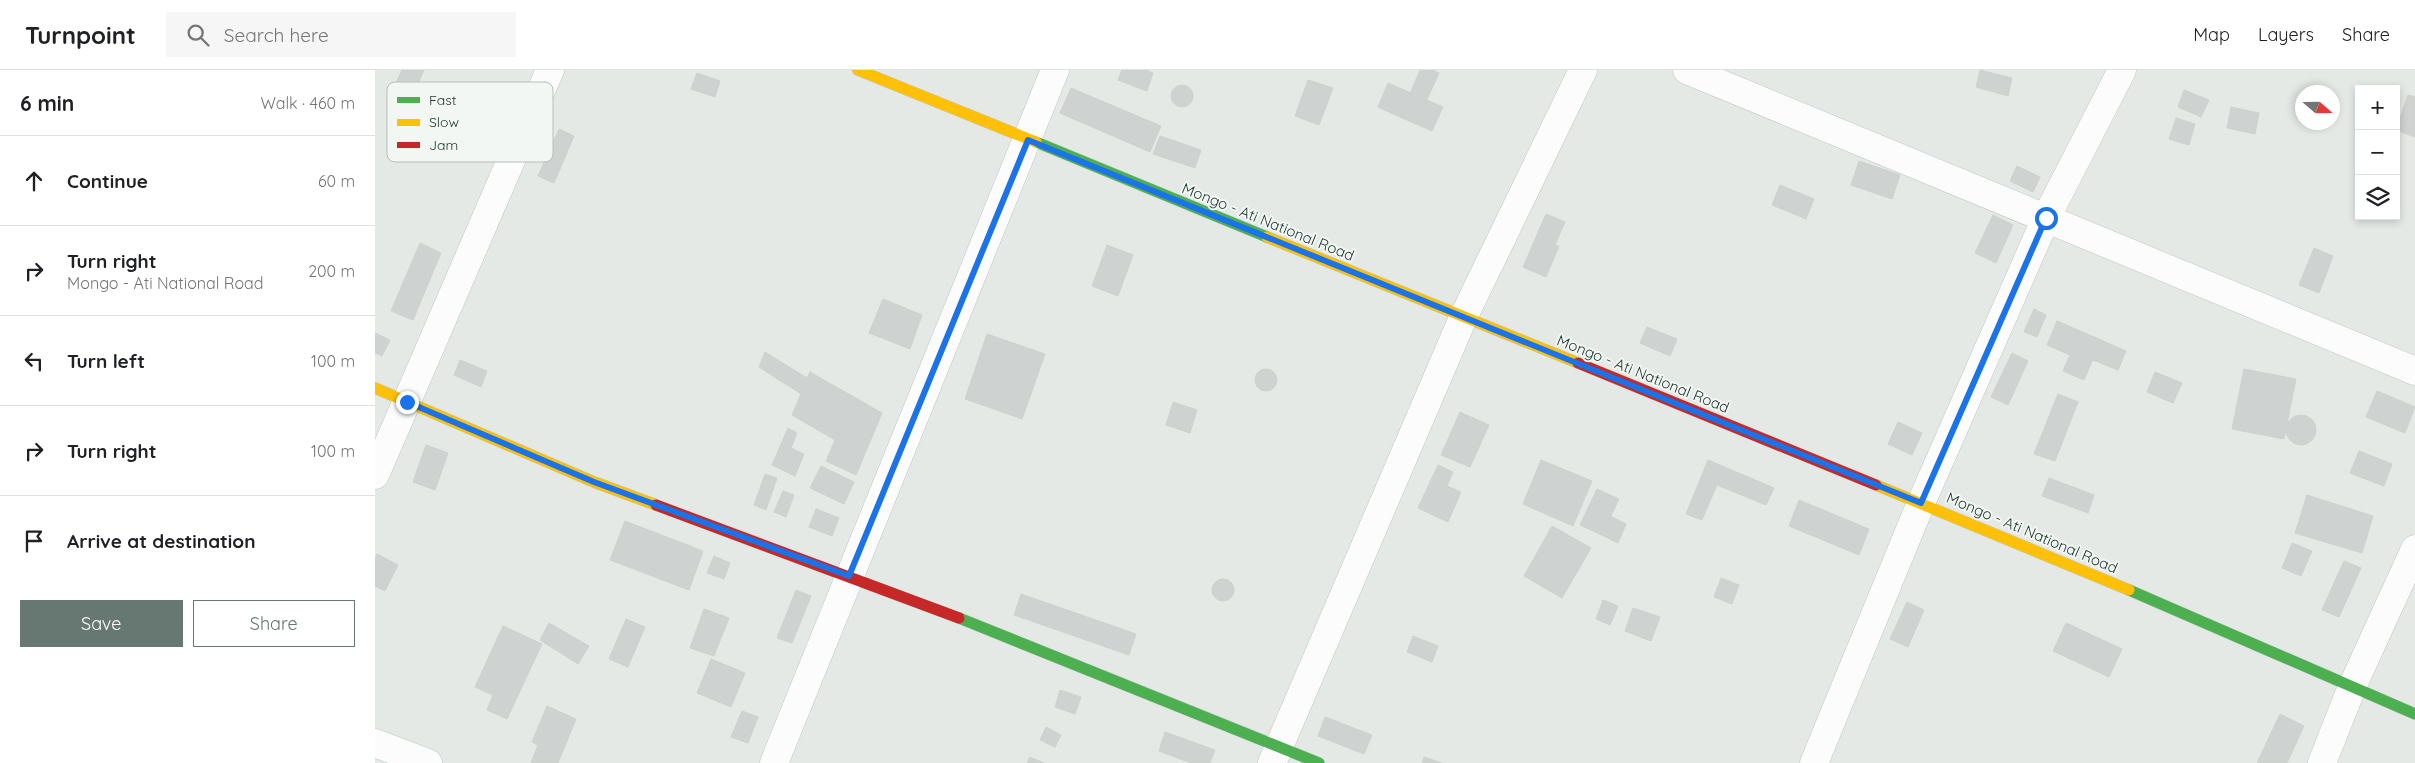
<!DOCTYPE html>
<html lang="en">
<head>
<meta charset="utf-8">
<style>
	:root { --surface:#fff; --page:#f6f6f6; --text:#202124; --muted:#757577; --line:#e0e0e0; --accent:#677772 }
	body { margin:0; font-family:Quicksand,sans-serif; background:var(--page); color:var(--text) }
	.controls { position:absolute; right:15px; top:15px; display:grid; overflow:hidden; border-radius:0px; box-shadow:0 2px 8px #0003 }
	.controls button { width:45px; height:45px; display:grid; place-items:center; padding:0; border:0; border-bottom:1px solid var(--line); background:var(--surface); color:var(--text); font:25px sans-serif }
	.compass { position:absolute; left:1920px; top:15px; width:45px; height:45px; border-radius:50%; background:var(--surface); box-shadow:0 2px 8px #0003; rotate:110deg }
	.stop { position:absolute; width:15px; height:15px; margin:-11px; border:4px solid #1a73e8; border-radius:50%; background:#fff }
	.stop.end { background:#1a73e8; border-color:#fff; box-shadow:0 1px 5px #0008 }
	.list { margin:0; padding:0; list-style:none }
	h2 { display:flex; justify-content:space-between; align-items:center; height:65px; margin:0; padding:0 20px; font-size:21px }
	h2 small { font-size:16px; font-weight:400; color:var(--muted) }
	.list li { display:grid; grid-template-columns:32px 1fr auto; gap:15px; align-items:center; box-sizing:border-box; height:90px; padding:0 20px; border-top:1px solid var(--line) }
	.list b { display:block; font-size:19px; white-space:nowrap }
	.list p { margin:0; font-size:16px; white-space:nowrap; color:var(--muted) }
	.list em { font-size:16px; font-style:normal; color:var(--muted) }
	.actions { display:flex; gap:10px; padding:15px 20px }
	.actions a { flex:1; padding:11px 0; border:1px solid var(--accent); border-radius:0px; text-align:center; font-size:18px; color:var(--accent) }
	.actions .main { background:var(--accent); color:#fff }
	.icon { flex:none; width:28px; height:28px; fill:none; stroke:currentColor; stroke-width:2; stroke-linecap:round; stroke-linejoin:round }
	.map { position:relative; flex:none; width:2040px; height:693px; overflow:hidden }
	header { display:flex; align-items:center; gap:30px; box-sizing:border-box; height:70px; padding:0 25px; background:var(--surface); border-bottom:1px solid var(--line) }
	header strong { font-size:24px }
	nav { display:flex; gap:28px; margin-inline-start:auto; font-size:18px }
	.search { width:350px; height:45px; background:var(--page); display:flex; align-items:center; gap:12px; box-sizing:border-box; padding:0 18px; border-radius:0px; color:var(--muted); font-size:19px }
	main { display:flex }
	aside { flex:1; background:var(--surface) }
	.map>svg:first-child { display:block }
	.building { fill:#ced2d0; stroke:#cdd2cf }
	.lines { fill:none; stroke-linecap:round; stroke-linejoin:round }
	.street-casing { stroke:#c1c6c3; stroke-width:29 }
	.fast-casing { stroke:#c0c6c3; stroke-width:12 }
	.slow-casing { stroke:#c0c6c3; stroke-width:12 }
	.jam-casing { stroke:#c0c6c3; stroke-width:12 }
	.street { stroke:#fbfcfb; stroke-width:28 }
	.fast { stroke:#4caf50; stroke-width:11 }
	.slow { stroke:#ffc107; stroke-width:11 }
	.jam { stroke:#c62828; stroke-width:11 }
	.route { stroke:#1a73e8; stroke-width:6 }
	.labels { text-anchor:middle; stroke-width:4; stroke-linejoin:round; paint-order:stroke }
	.street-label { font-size:15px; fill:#233a33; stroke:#f2f7f4 }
	.key { fill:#f2f7f4; stroke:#b4beba; stroke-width:1 }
	.key-label { font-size:14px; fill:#233a33 }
</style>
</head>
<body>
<header>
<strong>Turnpoint</strong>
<div class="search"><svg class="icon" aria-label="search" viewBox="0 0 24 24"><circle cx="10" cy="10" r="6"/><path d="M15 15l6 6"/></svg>Search here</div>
<nav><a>Map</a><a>Layers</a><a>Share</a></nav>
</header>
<main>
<aside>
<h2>6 min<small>Walk · 460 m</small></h2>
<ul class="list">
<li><svg class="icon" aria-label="ahead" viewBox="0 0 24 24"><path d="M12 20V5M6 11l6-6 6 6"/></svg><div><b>Continue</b></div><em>60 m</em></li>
<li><svg class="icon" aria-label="right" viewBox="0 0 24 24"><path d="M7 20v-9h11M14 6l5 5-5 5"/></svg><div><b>Turn right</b><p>Mongo - Ati National Road</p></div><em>200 m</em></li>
<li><svg class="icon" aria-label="left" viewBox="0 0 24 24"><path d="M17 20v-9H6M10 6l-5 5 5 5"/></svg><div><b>Turn left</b></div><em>100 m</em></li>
<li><svg class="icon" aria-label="right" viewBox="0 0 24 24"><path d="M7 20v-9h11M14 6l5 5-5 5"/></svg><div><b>Turn right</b></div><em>100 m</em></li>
<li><svg class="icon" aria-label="arrive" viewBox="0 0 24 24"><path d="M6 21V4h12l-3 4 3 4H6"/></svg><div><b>Arrive at destination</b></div></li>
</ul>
<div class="actions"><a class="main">Save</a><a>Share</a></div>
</aside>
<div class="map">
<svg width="2040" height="693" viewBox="0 0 2040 693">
	<rect width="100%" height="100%" fill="#e4e9e6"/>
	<path class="building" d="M27,0H49L38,25L19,17Z
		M747,0H771L778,3L772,21L743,10Z
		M1045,0H1058L1064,3L1041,54L1025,47Z
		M1605,0L1637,8L1633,26L1601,17Z
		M322,3L345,11L340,27L316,19Z
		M933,10L958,18L944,55L920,46Z
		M1013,13L1036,23L1025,47L1003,37Z
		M796 26a11 11 0 1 1 22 0a11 11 0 1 1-22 0Z
		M696,18L786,56L775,82L685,43Z
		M1809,20L1834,30L1826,47L1803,37Z
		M2033,25L2040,27V67L2021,60Z
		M1052,30L1068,37L1057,61L1041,54Z
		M1856,37L1884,43L1880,64L1852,58Z
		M1801,48L1820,54L1814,75L1794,69Z
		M184,59L199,66L179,113L163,106Z
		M785,66L826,80L820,98L778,84Z
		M1484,91L1525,105L1517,129L1476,115Z
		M1642,96L1665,107L1658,122L1635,111Z
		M1405,115L1439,129L1431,149L1397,135Z
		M1171,144L1190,152L1180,175L1184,176L1171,207L1148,197Z
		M1618,145L1638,155L1621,193L1600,183Z
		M45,173L66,183L38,250L16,241Z
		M732,175L758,185L743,226L717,216Z
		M1939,178L1958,186L1944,223L1924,215Z
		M508,229L547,245L535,279L494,263Z
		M1659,239L1671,245L1662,267L1649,262Z
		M1682,251L1726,270L1709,310L1688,301L1695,285L1672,275Z
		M1272,257L1302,269L1295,286L1265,273Z
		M0,263L15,270L7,286L0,283Z
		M612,264L670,284L647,349L590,329Z
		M1726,270L1751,281L1743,300L1718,290Z
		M390,282L432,308L435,302L507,343L481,405L451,391L460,370L417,345L426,324L384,297Z
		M1637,283L1653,291L1633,335L1616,327Z
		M85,290L112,301L106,317L79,305Z
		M880 310a11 11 0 1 1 22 0a11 11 0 1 1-22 0Z
		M1869,299L1921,309L1909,369L1857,359Z
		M1780,302L1807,313L1798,333L1772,322Z
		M2002,321L2040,337L2030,363L1991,347Z
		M1683,324L1703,332L1680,391L1659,384Z
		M798,332L822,340L815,363L791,355Z
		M1085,342L1114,355L1095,397L1066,385Z
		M1911 360a15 15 0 1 1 30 0a15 15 0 1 1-30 0Z
		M1523,352L1547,363L1537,385L1513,374Z
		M413,358L422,363L416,378L429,384L420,406L397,395Z
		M51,375L73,383L60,420L38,412Z
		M1984,381L2017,394L2009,416L1975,403Z
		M1166,390L1217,411L1198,456L1148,434Z
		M1333,390L1399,418L1391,435L1342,415L1327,450L1311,444Z
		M1063,395L1078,402L1072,416L1086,422L1073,452L1043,438Z
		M446,396L479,412L469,434L435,418Z
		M390,404L402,408L391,440L379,435Z
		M1674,408L1719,425L1713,443L1667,426Z
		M1222,419L1244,429L1227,465L1205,455Z
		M408,421L419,425L411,447L399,442Z
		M1932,425L1998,446L1987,483L1920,463Z
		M1424,430L1494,459L1484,485L1414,456Z
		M441,439L464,448L457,466L434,457Z
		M1235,446L1251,454L1243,473L1227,465Z
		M250,451L328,481L314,520L235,490Z
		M1177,456L1216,478L1187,528L1149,506Z
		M1917,473L1937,481L1926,506L1907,498Z
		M2,484L23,495L10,521L0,516V488Z
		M339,486L355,493L349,509L332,503Z
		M1969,491L1986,498L1964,547L1947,540Z
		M1346,508L1364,515L1357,534L1339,527Z
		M837 520a11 11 0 1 1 22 0a11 11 0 1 1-22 0Z
		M421,520L436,526L417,573L402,568Z
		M646,524L761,564L754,585L639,545Z
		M1228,530L1243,536L1235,555L1221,549Z
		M1532,532L1549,540L1533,577L1515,569Z
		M1258,538L1285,547L1276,571L1250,561Z
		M329,539L354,548L339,586L315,578Z
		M251,549L270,557L253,597L234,589Z
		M174,553L214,576L203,594L165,570Z
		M1691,553L1747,579L1734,607L1678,581Z
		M128,556L167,574L132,649L112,640L118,625L100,617Z
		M1038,566L1063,576L1057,592L1032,582Z
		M336,589L370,603L356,637L322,623Z
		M685,620L706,627L700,644L680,637Z
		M172,636L201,649L183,693H156L163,675L157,672Z
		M367,641L383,647L373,673L356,667Z
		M1905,644L1929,656L1912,693H1882Z
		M950,647L997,665L989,684L943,666Z
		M671,657L686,665L680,677L665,670Z
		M790,662L840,680L835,693H816L784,681Z
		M655,687L669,693H652Z
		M1049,687L1067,693H1047Z"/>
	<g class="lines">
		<defs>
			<path id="street" d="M1312,0L2040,301
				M0,405L175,0
				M0,673L53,693
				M399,693L680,0
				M897,693L1088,248L1208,0
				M1439,693L1546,433L1671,148L1747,0
				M1947,693L1977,617L2040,479"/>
			<path id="fast" d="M661,72L892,167
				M1754,520L2040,644
				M584,548L944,693"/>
			<path id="slow" d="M483,0L661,72
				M892,167L1203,293
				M0,318L219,412L281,435
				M1501,415L1754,520"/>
			<path id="jam" d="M1203,293L1501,415
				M281,435L584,548"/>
		</defs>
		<use href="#street" class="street-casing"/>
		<use href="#fast" class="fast-casing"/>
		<use href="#slow" class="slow-casing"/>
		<use href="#jam" class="jam-casing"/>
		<use href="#street" class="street"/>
		<use href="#fast" class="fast"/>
		<use href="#slow" class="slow"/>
		<use href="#jam" class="jam"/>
	</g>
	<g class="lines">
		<path class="route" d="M32,332L219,412L474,506L653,70L1546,433L1671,148"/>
	</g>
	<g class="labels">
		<g class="street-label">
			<text transform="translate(893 152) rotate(22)" y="5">Mongo - Ati National Road</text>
			<text transform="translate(1268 304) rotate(22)" y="5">Mongo - Ati National Road</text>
			<text transform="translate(1657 463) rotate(23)" y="5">Mongo - Ati National Road</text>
		</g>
	</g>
	<rect x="12" y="12" width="166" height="80" rx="8" class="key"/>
	<rect x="22" y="27" width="23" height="6" fill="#4caf50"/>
	<rect x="22" y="49" width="23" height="7" fill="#ffc107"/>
	<rect x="22" y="72" width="23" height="6" fill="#c62828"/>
	<g class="key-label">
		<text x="54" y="35">Fast</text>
		<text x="54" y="57">Slow</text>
		<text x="54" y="80">Jam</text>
	</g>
</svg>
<div class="controls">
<button>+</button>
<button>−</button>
<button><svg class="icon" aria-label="layers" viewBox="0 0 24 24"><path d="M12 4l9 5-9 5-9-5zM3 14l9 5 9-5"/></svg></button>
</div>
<svg class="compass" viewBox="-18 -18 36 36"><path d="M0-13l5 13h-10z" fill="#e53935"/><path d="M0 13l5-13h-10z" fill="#757577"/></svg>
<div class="stop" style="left:1671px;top:148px"></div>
<div class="stop end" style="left:32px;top:332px"></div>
</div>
</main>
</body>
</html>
